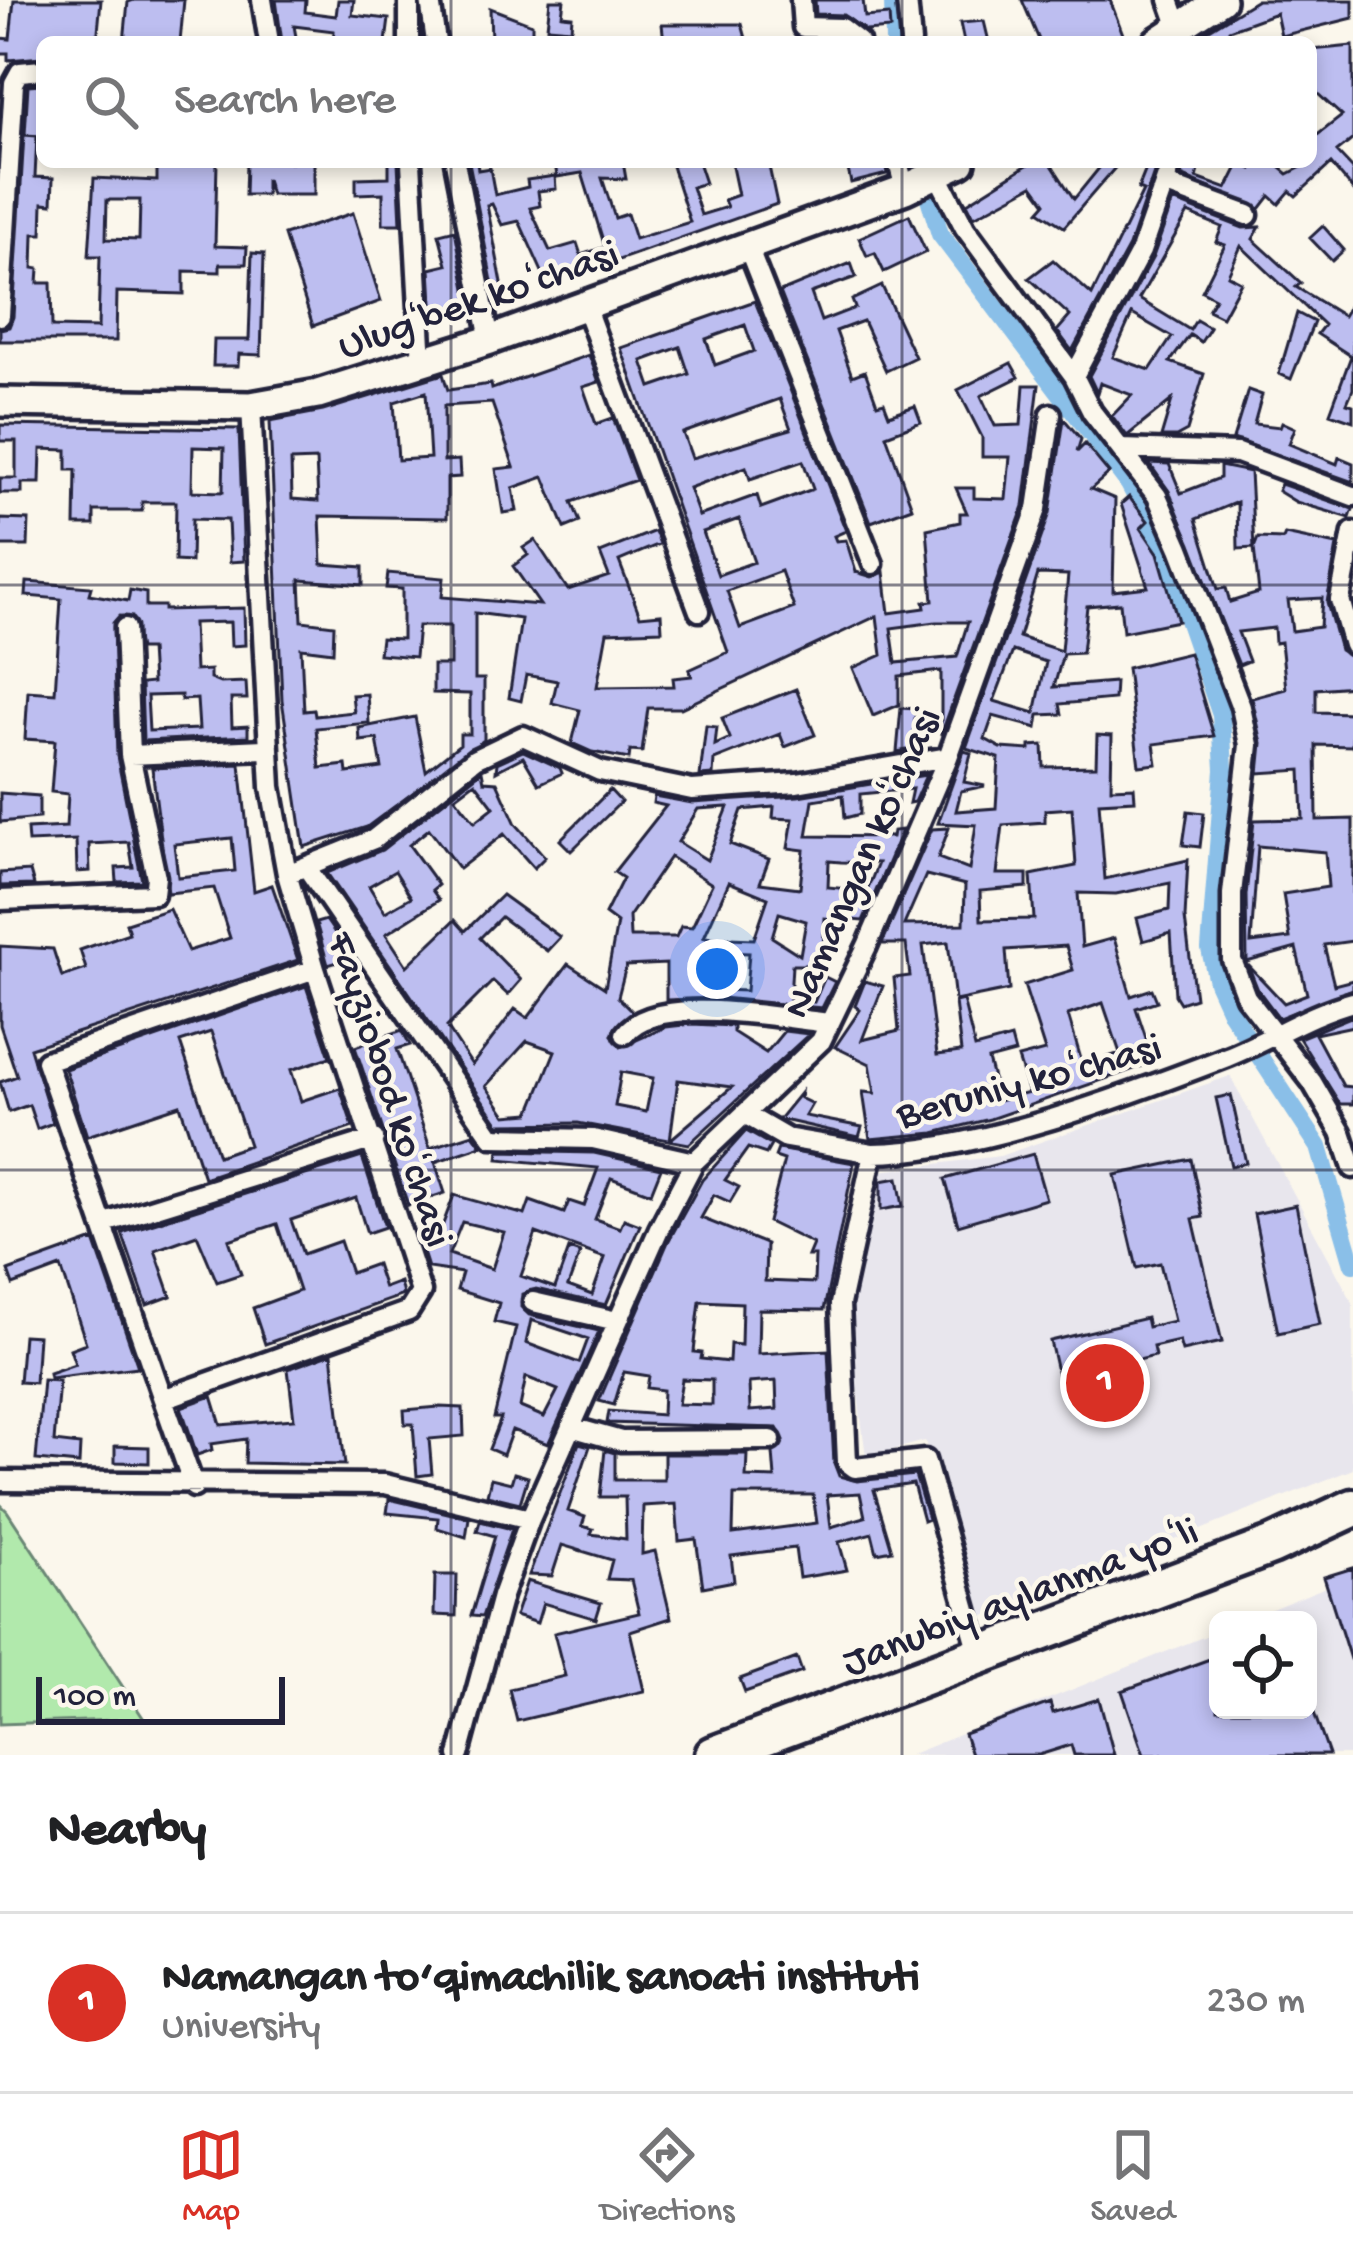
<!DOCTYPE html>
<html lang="en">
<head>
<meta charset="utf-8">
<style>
	:root { --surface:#fff; --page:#f2f2f2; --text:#202124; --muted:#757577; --line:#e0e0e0; --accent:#d93025 }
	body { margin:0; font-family:"Gochi Hand",sans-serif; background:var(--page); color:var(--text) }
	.controls { position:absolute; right:36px; bottom:36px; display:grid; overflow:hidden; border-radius:18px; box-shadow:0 6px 18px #0003 }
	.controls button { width:108px; height:108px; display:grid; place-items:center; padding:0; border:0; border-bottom:3px solid var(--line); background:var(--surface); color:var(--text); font:60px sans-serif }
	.scale { position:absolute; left:36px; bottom:30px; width:249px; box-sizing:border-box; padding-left:12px; border:6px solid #22223b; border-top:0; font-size:33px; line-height:42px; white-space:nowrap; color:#22223b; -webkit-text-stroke:9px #fbf7ec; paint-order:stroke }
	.you { position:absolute; left:717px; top:969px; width:42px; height:42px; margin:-30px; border:9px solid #fff; border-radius:50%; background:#1a73e8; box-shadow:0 0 0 18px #1a73e833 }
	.badge { display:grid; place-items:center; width:78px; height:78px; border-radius:50%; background:var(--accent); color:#fff; font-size:39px; font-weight:700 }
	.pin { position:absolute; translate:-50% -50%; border:6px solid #fff; box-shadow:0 3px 12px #0006 }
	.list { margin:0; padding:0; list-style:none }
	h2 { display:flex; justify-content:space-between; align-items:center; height:156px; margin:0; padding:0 48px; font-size:51px }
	h2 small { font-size:39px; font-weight:400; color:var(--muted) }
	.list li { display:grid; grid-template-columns:78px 1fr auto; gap:36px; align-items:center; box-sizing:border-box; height:180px; padding:0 48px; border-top:3px solid var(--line) }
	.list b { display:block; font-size:45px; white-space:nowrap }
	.list p { margin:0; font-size:39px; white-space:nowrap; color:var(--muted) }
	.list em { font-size:39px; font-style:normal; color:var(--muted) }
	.icon { flex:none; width:66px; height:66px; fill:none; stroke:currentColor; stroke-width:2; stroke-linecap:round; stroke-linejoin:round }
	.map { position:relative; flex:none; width:1353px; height:1755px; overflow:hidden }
	.search { position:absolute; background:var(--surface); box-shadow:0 6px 18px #0003; left:36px; right:36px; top:36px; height:132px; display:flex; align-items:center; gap:30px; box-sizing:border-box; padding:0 42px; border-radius:18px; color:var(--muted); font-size:45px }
	.sheet { height:336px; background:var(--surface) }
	nav { display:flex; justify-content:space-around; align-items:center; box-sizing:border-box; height:168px; border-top:3px solid var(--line); background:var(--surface); font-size:33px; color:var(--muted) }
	nav a { display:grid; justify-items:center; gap:6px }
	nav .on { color:var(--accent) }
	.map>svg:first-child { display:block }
	.built { fill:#e8e6ed }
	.green { fill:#b1e9ac; stroke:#6a8674; stroke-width:3 }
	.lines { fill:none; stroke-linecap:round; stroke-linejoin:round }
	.canal { stroke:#8abfe8; stroke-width:18 }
	.building { fill:#bdbef0; stroke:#22223b; stroke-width:3; fill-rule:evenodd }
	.street-casing { stroke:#22223b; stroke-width:27 }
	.secondary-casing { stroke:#22223b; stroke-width:36 }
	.highway-casing { stroke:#22223b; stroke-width:45 }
	.street { stroke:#fbf7ec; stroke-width:18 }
	.secondary { stroke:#fbf7ec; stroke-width:27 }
	.highway { stroke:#fbf7ec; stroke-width:36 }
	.grid { fill:none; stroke:#22223b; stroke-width:3; stroke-opacity:0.55 }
	.labels { text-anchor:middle; stroke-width:9; stroke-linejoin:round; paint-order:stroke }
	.street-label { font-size:42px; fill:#22223b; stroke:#fbf7ec }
</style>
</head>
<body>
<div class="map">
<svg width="1353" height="1755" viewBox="0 0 1353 1755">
	<rect width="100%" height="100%" fill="#fbf7ec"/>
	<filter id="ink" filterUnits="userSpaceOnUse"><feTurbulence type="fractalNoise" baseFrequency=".00833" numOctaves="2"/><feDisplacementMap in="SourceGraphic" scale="24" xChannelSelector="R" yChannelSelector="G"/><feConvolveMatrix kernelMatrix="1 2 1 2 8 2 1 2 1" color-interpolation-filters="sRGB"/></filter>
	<g filter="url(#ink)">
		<path class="built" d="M1230,1076L1353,1303V1469L980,1618L925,1441L866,1457L849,1325L879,1171L1000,1156Z
			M1353,1576V1755H909L1218,1631V1710H1308V1620H1245Z"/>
		<path class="green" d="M0,1504L7,1511L144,1719L0,1724Z"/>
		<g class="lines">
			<path class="canal" d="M893,0L894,42
				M918,162L940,234L1129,484L1165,553L1221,715L1224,770L1210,949L1217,982L1231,1013L1319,1147L1353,1264"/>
		</g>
		<path class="building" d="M14,0H101L97,42H42V57L8,60V53H0V38L10,39Z
			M134,0H184L180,42H124L128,2Z
			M276,0H306L305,12L336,16L338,0H354L352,15L389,19L386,42H333L334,31L294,26L297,42H282Z
			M550,0H564L562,15L572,16L571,29L547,27Z
			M815,0H863L865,17L889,15L890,29L866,31L843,15L816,14Z
			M1022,0H1110L1124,37L1118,42H1040Z
			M1257,0H1353V18L1281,36L1276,13L1229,30L1226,42L1205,38L1203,33Z
			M490,8L532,24V42H491Z
			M984,21L989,42H964L960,23Z
			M662,24H742L747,42H664Z
			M1353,46V139L1337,152L1353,169V190L1331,164L1296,196L1290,191L1279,204L1270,196L1260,209L1181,176L1185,162H1201L1197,178L1227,189L1240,163L1252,169L1256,162H1274L1288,174L1311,162V140L1342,116L1317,93L1311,50Z
			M41,84L42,136L25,135L28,85Z
			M24,135L37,136L35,177L53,178L52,204L43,203L42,234H34L33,268L39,269L38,283H51L52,327L98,328L100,256H89L94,178L157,181V162H217L215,246L247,247L246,264H220V272L184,271V294L117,292L116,341H0V329L9,327L13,317ZM107,200H140L139,240L106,239Z
			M246,162H314V195H271L266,179V195H245Z
			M389,162H398L401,224H383V193L356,194V178L389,177Z
			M469,162H477L478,170L490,168L495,195L528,187L527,180L555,176L556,189L538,191L540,206L530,208L550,251L577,243L581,255L605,247L582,173L557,177L555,162H623L626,179L602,178L615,218L627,214L635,239L690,222L672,166L678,162H698L705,183L692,187L701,215L727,207L724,200L738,195L731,162H768L777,204L548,285L519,221L502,225L492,204L487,205L505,299L496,302Z
			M861,162H885L887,174L851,183L847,165Z
			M1032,162H1050L1074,199L1104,162H1120L1064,227L1039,211L1046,203L1033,185L974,217L967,203Z
			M1148,164L1156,167L1129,246L1072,351L1057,331L1070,316L1029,278L1053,260L1092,295L1143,191L1138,189Z
			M1173,201L1243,228L1260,227L1253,239L1301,283L1296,287L1343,316L1353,300V389L1347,403L1353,405V421L1330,413L1351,356L1317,334L1324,325L1241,246L1228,275L1241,282L1222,317L1208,310L1215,298L1202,291L1225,245L1216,242L1222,227L1188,213L1139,299L1190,330L1196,320L1210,328L1201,342L1190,335L1170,362L1204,374L1187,431L1176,437H1161L1172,400L1127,436L1112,416L1132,395L1100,383L1097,393L1089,376L1153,257ZM1132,314L1172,337L1150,370L1113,357Z
			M353,213L381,301L313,326L284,235Z
			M909,215L926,252L884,272L875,253L867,256L859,238Z
			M1323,226L1344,250L1332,261L1310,238Z
			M455,230L470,310L433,319L430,269L447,265L439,234Z
			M252,253L264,254L261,355L239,354L238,366H213L214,340H249Z
			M851,263L856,277L811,293L821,321L855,308L852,300L882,286L915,357L886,371L863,321L836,331L852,376L865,371L877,404L884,402L889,415L915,406L921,422L886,435L912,507L871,522L780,292Z
			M755,301L846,531L834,536L836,541L846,540L856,572L872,577L884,572L889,613L925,608L924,602L933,601L927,529L960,522V513H967L956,488H974V498L1006,499L1010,457H982V437L958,390L1011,363L1019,377L981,396L995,426L1021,425L1024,385H1039L1024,506L941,735V671L899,676V705L873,716L853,668L882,655L877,616L681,708H648L642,752L630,751L629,759L592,752L572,743L580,710L552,703L557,681L526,675L521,701L509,698L521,619L475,613V679H484V740L367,827L304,847L282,700L270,421L323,411L443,374L448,390L491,384L492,389L589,355L599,382L583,387L596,424L613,418L636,480L572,502L580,522L565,528L544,477L513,488L517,511L503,513L496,469L514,467L492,403L444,406V461L459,460L460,477L447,478V518L320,516L322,564L363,567V585L300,580L302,621L334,625L333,652L301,648L304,711L314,710L315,716L354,712L352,695L367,694L369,723L316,728L320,768L346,765L347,773L382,768L377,739L360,741L359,728L415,717L426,771L460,744V734H470V694L433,693V665H450V626H418L415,657L379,654L381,638L402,639V589L386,588L388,573L444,578L442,597L540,605L513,566L528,555L523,548L535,540L568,590L609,576L600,553L655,531L660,544L619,561L640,616L661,614L662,630L607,632L597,687L674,686L673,678L692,676L689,670L728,652L621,348ZM745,325L754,351L715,365L706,339ZM680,347L689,374L651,387L642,361ZM426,392L430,458L398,460L394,402ZM780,399L791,429L692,458L683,433ZM316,460L318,501L292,499L291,461ZM803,461L813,489L761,508L757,495L699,516L689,488L746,467L750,479ZM739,519L754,562L718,575L703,532ZM781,571L794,608L740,628L727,591ZM936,622H968L957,657L896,663L891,628Z
			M1297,313L1314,322L1291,379L1279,374Z
			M1248,390L1262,395L1254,424L1280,427L1282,422L1295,428L1289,444L1337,464L1339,457L1353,463V482L1233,439Z
			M1064,419L1081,439L1077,452L1085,444L1109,473L1091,489L1115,499L1113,591L1148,587L1121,504L1129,497L1148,521L1141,528L1158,553L1178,621L1123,632L1120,603L1087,606L1082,653L1063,654L1054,687L1115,682L1114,699L1060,704L1062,714L1039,715L1037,728L993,716L985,739L1001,748L1030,750V746L1043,745L1044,767L1096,766L1097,735L1112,736L1111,788L1134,787L1135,800L1099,802L1105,879L1188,860L1185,918L1195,998L1180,1003L1175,995L1171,933L1143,941L1137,918L1169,910L1170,883L1116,894L1078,893L1082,947L1114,938L1131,996L1152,989L1157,1001L1136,1008L1154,1062L990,1119L934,1133L870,1139L863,1092L875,1093L870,1064L835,1047L860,1010L855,1006L865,981L883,986L862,1040L899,1031L894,978L910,976L906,944H882L932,829L949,828L938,858L969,870L976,825L938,823L964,751L971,753L964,782L985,786L961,791L956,811L996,808L999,758L966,748L1050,513ZM1038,574L1068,575L1061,651L1019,637ZM1013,651L1046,662L1035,713L994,701ZM1072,808L1076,866L1031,875L1034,919L981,920L980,891L1027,887V874H997L1003,825L1045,822V810ZM926,875L965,885L964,924L904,925ZM948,942L955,1001L1009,990L1006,950L1066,946L1073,970L1024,985L1045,1051L1018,1058L1029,1093L999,1101L988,1060L1015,1053L1011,1038L975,1048L963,1000L955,1002L961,1052L937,1055L923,945ZM1103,1003L1120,1053L1083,1066L1068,1015Z
			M0,425L239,429L244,561L230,562L228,520L192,519L191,562L175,561L176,502H142V511H94V525H75L76,470H67V450L41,449L40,483H22V493H0V478H16V441H0ZM193,447L224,448L223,492L192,491Z
			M1149,463L1169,464L1181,493L1220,478V466L1250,472L1254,548L1258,538L1283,539L1285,534L1337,545L1327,603L1340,650L1353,658V686L1316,689V712L1353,713L1352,746L1316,745L1317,820L1353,819V941L1324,945L1334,985L1353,980V989L1279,1018L1258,990L1248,965L1284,1003L1307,994L1296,948L1247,962L1246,895L1254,820L1303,819L1301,770L1259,773L1262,743L1252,698L1286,689L1281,642L1275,643L1274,628L1238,632L1249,661L1239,665L1169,491ZM1237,502L1238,549L1254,548L1259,593L1230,602L1226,588L1218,589L1196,519ZM1322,598L1320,627L1292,631L1288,600ZM1258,846L1325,852L1328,887L1283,894L1290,938L1251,943Z
			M1281,484L1353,509L1350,518L1296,502L1278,491Z
			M0,519L29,520L28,546H0Z
			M27,582L91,587L89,594L128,601L130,590L146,593V606H164V610L244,608L245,645L231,646L230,622L193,623L195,671L210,670V679L220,683L246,682L247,699H231L232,727L248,726V736L143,741L141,684L152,683L150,649H139L132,617L119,616L113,623L117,756L142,881L117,882L116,868L133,867L129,842L89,844L90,871L77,872L76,840L28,842L27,829L66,827L68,794L51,792L55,741L25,739L28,691L55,693L61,599L26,596ZM181,695V700L197,699L199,729L149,731L147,696Z
			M1189,653L1214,736L1154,744L1157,764L1139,766L1127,668Z
			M796,689L815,735L785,747L780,734L714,760L713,775L700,776L706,726L717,727L715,745L730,738L722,718Z
			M901,708L916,709L912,749L897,752Z
			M523,751L560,768L562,773L539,784L523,757L496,771L497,763Z
			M240,764L254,891L272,885L298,960L30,1048L53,1123L37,1129L29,1105L9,1112L0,1082L17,1076L0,1025V946L53,949L62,977L86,969L80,950L129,933L126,923L169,909L188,951L230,938L214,888L168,893L152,768ZM232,838L235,871L178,877L174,844Z
			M482,771L484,781L497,782L516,824L545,857L534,868L504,834L459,869L429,829L409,845L438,885L432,890L439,900L386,934L407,966L455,920L465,931L502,895L560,937L547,951L501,917L480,938L521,980L508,995L493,981L447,1027L472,1065L515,1009L528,1018L568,964L605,988L617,923L605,914L623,878L614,872L666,806L653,803L654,796L692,803L798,796L926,775L914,802L909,803L912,789L860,794V814L845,818L843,795L813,800L807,836L892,837L893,831L902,830L863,921L825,918L822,965H792L790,999L814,1002L825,977L835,982L822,1008L722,998L666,1000V964L626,966L618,997L632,1011L612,1035L621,1047L666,1027L692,1024L733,1026V1032L766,1053L784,1031L809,1034L689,1144L578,1123L499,1124L327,873L382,850ZM475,782L494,807L475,822L455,797ZM728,807L707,860L678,842L698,809ZM774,807L773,818L793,819L788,848L804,850L800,888L760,883L769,859L730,844L742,810ZM670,857L712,884L692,927L681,926L676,937H630L629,917ZM829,861L841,862L878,863L867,891L828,887ZM395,871L411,897L385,912L369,886ZM729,882L768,898L754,939L704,937ZM779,913L806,921L800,955L772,937ZM719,952L749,953L746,991L719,990ZM527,1041L555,1051L530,1113L506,1115L486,1086ZM621,1072L653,1078L646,1112L615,1106ZM678,1080L732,1087L670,1140Z
			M610,790L621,802L571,851L560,840Z
			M0,793L39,796V818L0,822Z
			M1188,811L1204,813L1200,847L1183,845Z
			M30,871L34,885L0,886V873Z
			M326,920L352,958L328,965L316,923Z
			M306,986L330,1057L291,1070L301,1101L340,1088L353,1127L204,1178L180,1105L87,1136L65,1069ZM211,1032L249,1145L218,1156L180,1042Z
			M1353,1016V1026L1315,1034L1343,1086L1353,1087V1104H1340L1299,1038Z
			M402,1030L410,1045L397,1049L430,1148L473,1134L482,1146L435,1162L445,1193L408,1205L355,1047Z
			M801,1092L800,1098L812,1104L805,1116L862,1127L859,1137L779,1119Z
			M1231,1095L1246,1163L1231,1166L1216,1098Z
			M746,1131L771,1145L766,1154L748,1148L725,1180L739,1187L730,1202L714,1195L701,1218L766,1244L765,1281L814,1283L815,1256H808L813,1244L768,1222L784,1160L775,1157L778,1149L854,1163L824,1310L759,1309L758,1354L828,1350L834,1463L839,1476L857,1481L915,1475L928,1519L923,1521L913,1484L874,1490L892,1550L877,1553L872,1533L839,1542L847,1570L799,1578L795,1548L731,1556L734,1581L703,1587L696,1539L679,1541L676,1504L643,1506L642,1554L655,1551L671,1618L630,1631L644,1691L517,1721L509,1689L565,1676L554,1633L639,1613L631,1580L607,1579L612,1560L562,1545L552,1576L529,1575L579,1443L590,1446L568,1511L585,1517L582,1526L593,1529L591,1534L626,1539L625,1497H600L605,1450L615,1453V1480H664V1454H747L746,1477L775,1478L773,1453L784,1441L777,1428L607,1423L609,1411L662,1415L663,1390L647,1388L649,1376L624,1372L614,1405L599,1401L668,1242L702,1180ZM700,1301L742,1303L741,1345L730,1344L729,1362L701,1359L702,1353L694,1352ZM682,1379L712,1380V1405L678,1404ZM776,1381L777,1409L750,1411L749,1383ZM860,1493L865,1517L831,1527L827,1495ZM734,1495H813L817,1523L733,1534Z
			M499,1151L594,1153L661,1168L651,1193L611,1178L595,1219L620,1228L624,1219L640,1225L606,1305L536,1289L522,1294L521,1307L529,1315L599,1331L548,1444L512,1430L503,1455L489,1449L501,1418H494L516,1327L494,1322L499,1303L457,1290L462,1273L428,1268L421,1246L435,1245L454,1195L525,1215L530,1201L564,1213L569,1201L584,1206L598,1168L498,1159ZM462,1222L504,1232L492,1269L449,1254ZM536,1233L605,1258L592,1295L568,1286L580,1253L569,1249L555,1288L521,1276ZM531,1320L588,1339L579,1363L526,1343ZM526,1377L558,1390L544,1417L520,1407Z
			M1033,1154L1046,1199L958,1225L945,1179Z
			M362,1157L385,1227L367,1233L356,1198L291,1220L303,1254L340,1241L351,1273L376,1264L384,1288L400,1282L403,1295L265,1344L253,1308L299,1291L277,1224L229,1240L241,1274L217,1282L197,1235L155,1250L171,1296L147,1305L122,1233Z
			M1191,1159L1203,1217L1193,1219L1222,1342L1182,1351L1179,1341L1153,1347L1155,1356L1059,1380L1050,1341L1146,1318L1148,1327L1174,1321L1160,1263L1137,1268L1115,1175Z
			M898,1178L903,1206L881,1210V1181Z
			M1296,1205L1320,1324L1278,1333L1254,1214Z
			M94,1240L138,1367L50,1378L49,1373L75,1364L70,1349L86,1343L61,1267L13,1285L8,1271Z
			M23,1335L38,1336L35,1383L19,1382Z
			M332,1353L345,1465L245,1463L246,1439L211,1444L212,1450L197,1455L181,1407L212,1396L221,1425L294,1419L288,1369Z
			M43,1380L59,1381L54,1442L80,1445L79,1464L36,1460Z
			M439,1407L463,1408L464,1436L429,1439L432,1474L417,1476L413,1424H405L404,1410Z
			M115,1446L149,1447V1463L115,1462Z
			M514,1473L528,1477L520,1503L487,1495L491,1478L511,1483Z
			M389,1499L469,1518L466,1537L437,1528L438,1518L387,1513Z
			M480,1521L512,1529L482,1617L471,1616L495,1536L477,1531Z
			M1353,1568V1658L1350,1659L1324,1577Z
			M435,1575H457L456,1616L434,1615Z
			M527,1581L601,1603L596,1619L543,1603L537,1623L515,1616Z
			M1218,1656V1710H1313L1329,1755H1144L1122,1691Z
			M797,1658L802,1672L745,1692L740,1679Z
			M1099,1699L1114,1755H1074L1071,1745L1039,1755H971L964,1734L1050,1703L1053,1713Z"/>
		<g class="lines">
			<defs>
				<path id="street" d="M262,0L269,42
					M430,0L436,42
					M801,0L803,27L841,28L859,42
					M907,0L911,42
					M1169,0L1184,42
					M409,42V0
					M411,162L422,364
					M455,162L490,340
					M898,162L905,189
					M934,168L965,228L1074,376L1092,412L1157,496L1180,548L1241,707L1249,745L1232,894V960L1246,997L1312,1082L1341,1132L1353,1168
					M1167,185L1248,215
					M747,245L873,564
					M585,306L699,611
					M0,316L14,83L20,72L42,70
					M1074,376L1141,251L1172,162
					M1122,449L1238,453L1353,496
					M1353,532L1340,600L1353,645
					M130,755L264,749
					M307,868L492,1137L593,1139L694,1162
					M287,874L374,839L475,759L523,736L600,771L692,790L797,783L948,757
					M0,900L154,894L156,877L130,755L125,628
					M625,1034C656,992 782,1019 830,1023
					M748,1116L786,1138L873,1153
					M105,1223L374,1139
					M533,1302L617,1321
					M163,1399L46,1061L315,969
					M571,1427L621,1441L771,1440
					M0,1481L385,1484L530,1519
					M194,1487L163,1399L409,1311L421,1292L315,969L287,874L271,787L251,406
					M980,1656L925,1460L855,1468L847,1462L840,1304L873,1153C977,1152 1129,1095 1227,1057C1270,1040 1308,1014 1353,1002
					M459,1755L502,1596L530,1519L659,1229L694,1162L821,1041L867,946L948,757L1037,509L1051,414"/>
				<path id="secondary" d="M1157,42L1221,0
					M0,402L251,406L318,394L490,340L905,189L961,162"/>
				<path id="highway" d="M714,1755L1271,1546L1353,1508"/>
			</defs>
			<use href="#street" class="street-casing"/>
			<use href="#secondary" class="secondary-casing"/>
			<use href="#highway" class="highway-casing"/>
			<use href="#street" class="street"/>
			<use href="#secondary" class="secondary"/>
			<use href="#highway" class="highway"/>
		</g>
	</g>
	<path class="grid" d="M451,0V42M902,0V42M451,162V1755M902,162V1755M0,585H1353M0,1170H1353"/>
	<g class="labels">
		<g class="street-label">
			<text transform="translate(477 296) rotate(-19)" y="15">Ulugʻbek koʻchasi</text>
			<text transform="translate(858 861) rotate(-66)" y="15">Namangan koʻchasi</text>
			<text transform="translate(1028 1077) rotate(-15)" y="15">Beruniy koʻchasi</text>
			<text transform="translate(394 1088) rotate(72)" y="15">Fayziobod koʻchasi</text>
			<text transform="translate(1019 1593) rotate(-21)" y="15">Janubiy aylanma yoʻli</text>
		</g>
	</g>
</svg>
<div class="controls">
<button><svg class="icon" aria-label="locate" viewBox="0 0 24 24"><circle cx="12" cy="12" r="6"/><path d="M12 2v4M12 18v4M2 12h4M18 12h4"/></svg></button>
</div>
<div class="scale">100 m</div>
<div class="you"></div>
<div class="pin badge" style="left:1105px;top:1383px">1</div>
<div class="search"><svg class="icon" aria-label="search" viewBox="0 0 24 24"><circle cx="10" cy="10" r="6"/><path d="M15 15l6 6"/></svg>Search here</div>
</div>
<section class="sheet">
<h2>Nearby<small></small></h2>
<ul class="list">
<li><span class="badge">1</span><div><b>Namangan to‘qimachilik sanoati instituti</b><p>University</p></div><em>230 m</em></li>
</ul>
</section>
<nav>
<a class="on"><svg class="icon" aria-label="map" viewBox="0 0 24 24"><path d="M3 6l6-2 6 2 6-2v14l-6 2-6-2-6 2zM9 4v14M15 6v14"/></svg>Map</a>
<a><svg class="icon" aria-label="directions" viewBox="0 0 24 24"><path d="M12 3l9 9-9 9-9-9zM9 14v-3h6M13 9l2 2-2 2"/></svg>Directions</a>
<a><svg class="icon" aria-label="saved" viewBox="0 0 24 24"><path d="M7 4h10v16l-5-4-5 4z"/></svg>Saved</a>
</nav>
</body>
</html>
